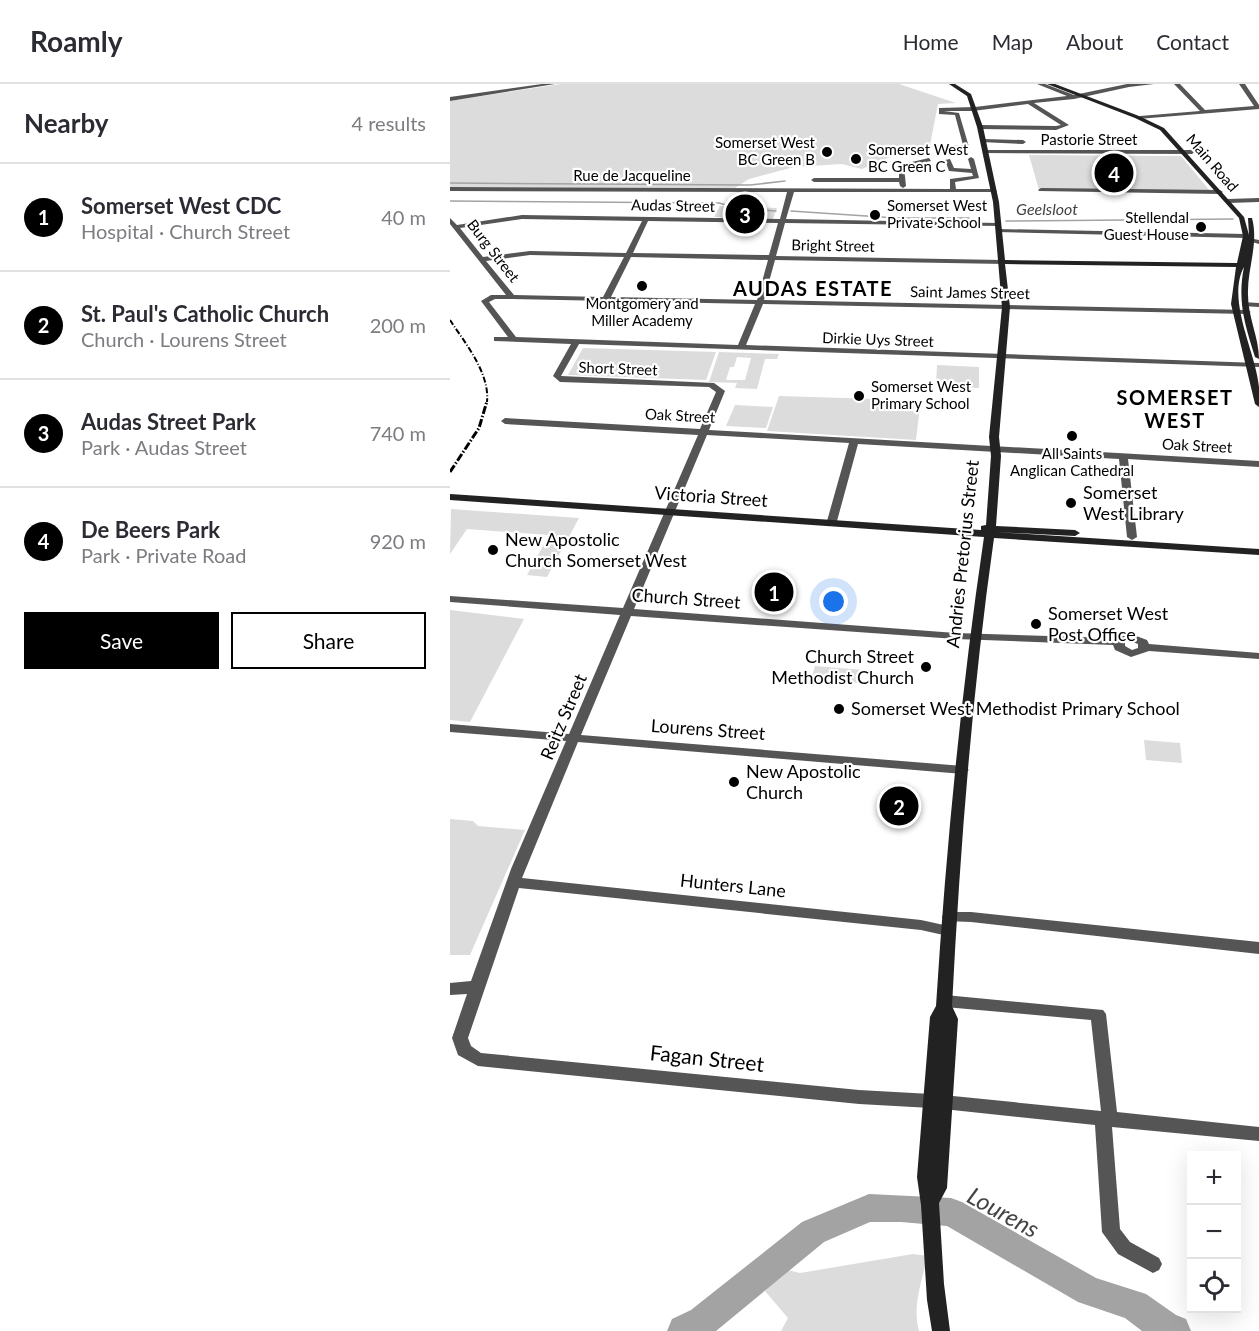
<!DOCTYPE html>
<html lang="en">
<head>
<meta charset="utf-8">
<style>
	:root { --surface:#fff; --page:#f7f7f7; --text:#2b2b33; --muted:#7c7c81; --line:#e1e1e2; --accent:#000 }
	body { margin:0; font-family:Lato,sans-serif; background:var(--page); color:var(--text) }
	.controls { position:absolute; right:18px; bottom:18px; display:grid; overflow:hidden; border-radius:0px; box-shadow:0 6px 24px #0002 }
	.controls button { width:54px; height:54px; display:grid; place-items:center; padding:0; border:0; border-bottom:2px solid var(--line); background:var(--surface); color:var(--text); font:30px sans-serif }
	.you { position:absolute; left:384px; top:518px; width:21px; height:21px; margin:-15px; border:4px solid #fff; border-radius:50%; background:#1a73e8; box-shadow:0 0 0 9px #1a73e833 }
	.badge { display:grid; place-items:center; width:39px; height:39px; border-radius:50%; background:var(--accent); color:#fff; font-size:20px; font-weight:700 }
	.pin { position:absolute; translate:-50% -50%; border:3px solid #fff; box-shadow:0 2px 6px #0006 }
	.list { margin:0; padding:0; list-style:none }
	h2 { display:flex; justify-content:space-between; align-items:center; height:78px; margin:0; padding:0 24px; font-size:26px }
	h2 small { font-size:20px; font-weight:400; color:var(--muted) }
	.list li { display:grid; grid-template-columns:39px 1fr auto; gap:18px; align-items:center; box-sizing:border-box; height:108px; padding:0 24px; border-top:2px solid var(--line) }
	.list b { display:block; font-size:22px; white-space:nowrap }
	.list p { margin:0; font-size:20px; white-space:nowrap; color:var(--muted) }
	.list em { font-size:20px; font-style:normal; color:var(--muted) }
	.actions { display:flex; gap:12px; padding:18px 24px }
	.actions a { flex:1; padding:14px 0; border:2px solid var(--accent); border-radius:0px; text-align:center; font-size:21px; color:var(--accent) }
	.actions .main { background:var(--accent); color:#fff }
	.icon { flex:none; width:33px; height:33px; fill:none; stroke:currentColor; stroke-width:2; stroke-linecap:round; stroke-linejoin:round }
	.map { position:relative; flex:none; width:809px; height:1247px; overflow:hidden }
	header { display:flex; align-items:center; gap:36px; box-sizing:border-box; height:84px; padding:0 30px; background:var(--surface); border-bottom:2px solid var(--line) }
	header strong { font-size:28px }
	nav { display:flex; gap:33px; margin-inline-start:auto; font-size:21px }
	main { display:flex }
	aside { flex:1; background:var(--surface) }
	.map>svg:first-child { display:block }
	.green { fill:#dcdcdc; fill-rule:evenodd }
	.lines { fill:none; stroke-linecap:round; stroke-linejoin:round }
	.stream { stroke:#a3a3a3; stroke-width:1.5 }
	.river { fill:#a3a3a3; fill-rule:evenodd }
	.street { fill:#555; fill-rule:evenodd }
	.secondary { fill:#222; fill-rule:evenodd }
	.rail-far1 { stroke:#000; stroke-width:2; stroke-dasharray:6 2 1 2; stroke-linecap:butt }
	.rail { stroke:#000; stroke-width:3; stroke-dasharray:8 2 1.5 2; stroke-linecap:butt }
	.poi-dot { fill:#000; stroke:#fff; stroke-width:2 }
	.labels { text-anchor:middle; stroke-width:4.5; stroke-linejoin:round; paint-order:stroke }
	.far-street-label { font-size:15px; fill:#000; stroke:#fff }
	.far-poi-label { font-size:15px; fill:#000; stroke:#fff; text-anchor:start }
	.far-water-label { font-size:16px; font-style:italic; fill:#444; stroke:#fff }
	.poi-label { font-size:18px; fill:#000; stroke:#fff; text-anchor:start }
	.street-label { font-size:18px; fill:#000; stroke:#fff }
	.far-district-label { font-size:20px; font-weight:bold; letter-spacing:1.5px; fill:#000; stroke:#fff }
	.near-street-label { font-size:21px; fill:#000; stroke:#fff }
	.near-water-label { font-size:24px; font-style:italic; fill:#444; stroke:#fff }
</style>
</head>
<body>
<header>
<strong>Roamly</strong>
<nav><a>Home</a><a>Map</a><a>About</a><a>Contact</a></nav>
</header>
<main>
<aside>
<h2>Nearby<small>4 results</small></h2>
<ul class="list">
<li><span class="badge">1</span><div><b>Somerset West CDC</b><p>Hospital · Church Street</p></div><em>40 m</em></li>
<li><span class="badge">2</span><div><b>St. Paul's Catholic Church</b><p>Church · Lourens Street</p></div><em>200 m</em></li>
<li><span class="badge">3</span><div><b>Audas Street Park</b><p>Park · Audas Street</p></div><em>740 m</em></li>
<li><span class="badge">4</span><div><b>De Beers Park</b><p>Park · Private Road</p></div><em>920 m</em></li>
</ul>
<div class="actions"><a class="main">Save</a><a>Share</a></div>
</aside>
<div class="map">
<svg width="809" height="1247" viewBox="0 0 809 1247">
	<rect width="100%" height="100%" fill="#fff"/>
	<path class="green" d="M111,0H449L506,19L488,20L479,66L440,73L412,85L392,80L344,83L299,95L285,104L0,103V17Z
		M579,71L731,72L760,107L589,106Z
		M270,122L327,124L323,135L264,133Z
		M133,264L266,268L256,296L118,291Z
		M269,268L329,270L327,275H315L307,305L285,304L287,299L259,298ZM287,273L301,274L295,296H276L280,283H284Z
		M487,281L529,283V304L486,302Z
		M329,312L458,316L465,318L463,328L469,330L466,356L317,347Z
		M285,321L323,323L316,344L276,342Z
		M1,425L129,434L97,493L77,491L99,451L17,445L0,470Z
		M0,526L74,535L20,638L0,636Z
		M365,582L413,586L411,599L361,596Z
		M694,656L730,659L732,679L696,676Z
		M0,735L23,737L28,742L75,746L20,871H0Z
		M463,1170L478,1172C472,1195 462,1223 469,1247H331L338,1234L315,1207L334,1185L350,1189Z"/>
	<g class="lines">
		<path class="stream" d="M0,99L300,101L335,97
			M0,117L269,119L287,124L326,127
			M341,127L446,134H519
			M556,137L783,135"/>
		<path class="river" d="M419,1110L501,1114L512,1118L646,1194L696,1210L726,1231L736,1235L741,1247H692L675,1234L628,1218L497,1142L451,1138H420L374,1158L266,1247H217L222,1235L241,1226L352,1138Z"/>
		<path class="street" d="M92,0H105L0,17V13Z
			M587,0H595L624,11L677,0H704L679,3L624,15L584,19L619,41L606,46L530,45L527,43L530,41L606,42L611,41L578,20L523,27H494L509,29L519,63L489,66L486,64L513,61L505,31L489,30V24L525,23L617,12Z
			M724,0H730L755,26L804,22L789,0H795L809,21V25L688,35L690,32L750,27Z
			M533,55L573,56L576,58L573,60L531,58Z
			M536,66H742L745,68L742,70L534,69Z
			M521,73L524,75L529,94L505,98L506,105H544L547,107L546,108H344L336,135L548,139L551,141L550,142L335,139L326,172L552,176L556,178L555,180L325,176L314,216L797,226L801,228L797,230L313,220L296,261L809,279V283L129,260L111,292L264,299L275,307L259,346L809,377V383L678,375L687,453L682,456L677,453L669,375L408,360L387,437L382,440L377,437L399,359L257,351L184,525L506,549L664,554L681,550L697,556L699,560L809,569V575L699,567L681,573L665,566L663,561L506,555L181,532L131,651L513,682L519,686L513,690L128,658L72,794L471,836L503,843L505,847L503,851L498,852L471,846L69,804L18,954L21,962L31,969L409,1006L481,1010L487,1013L493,1011L651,1027L641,936L495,923L490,921L487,917L490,913L495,911L653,926L656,930L667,1028L809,1043V1057L662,1043L670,1145L680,1158L709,1174L712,1180L709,1186L703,1189L668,1170L652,1148L645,1041L493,1025L487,1022L481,1024L409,1020L28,982L8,971L2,954L17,910L0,911V899L21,897L61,785L116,657L0,648V640L119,650L170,531L0,518V512L173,524L248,351L55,340L51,337L55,334L250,345L266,308L259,303L110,298L103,292L121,260L44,257V253H58L31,217L41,211H56L0,140V134L7,141L72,131L330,135L337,108L0,107V103L500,105V95L523,92L522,89L499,87L495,76L500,75L504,84L521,85L518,75ZM72,135L192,137L176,169L80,167L33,173L10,144ZM198,137L328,139L319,171L183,169ZM80,171L174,173L153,213L64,211L36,177ZM181,173L318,176L307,216L161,213ZM45,215H62L305,220L288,261L66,253L39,218ZM680,557L688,560V564L682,566L675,562V558Z
			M479,74L481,77L454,83L456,102L453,104L450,102L449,98H364L361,96L364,94H449V81Z
			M591,104L770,106L773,108L770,110L589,107L588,106Z
			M809,114V118L778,119L775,117L778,115Z
			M549,145L796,150L799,152L796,154L547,148V146Z
			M804,155L809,156V160L802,158L801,157Z
			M792,218L809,219V223L792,222Z
			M499,828H521L809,858V870L521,838L494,837L492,833L494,829Z"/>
		<path class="secondary" d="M499,0H505L521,10L533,43L549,118L555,176L787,179L793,152L789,134L710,46L685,34L597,0H605L689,32L714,44L794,133L799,151L798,134H802C809,160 797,185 798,211C798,234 809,253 809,275L805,273C795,241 787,217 794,183C776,216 806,268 809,303C809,310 809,316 809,323L805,320L781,220L786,183L555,180L560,223L549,353L551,372L546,442L625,446L630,449L625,452L545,448L809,465V471L544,454C522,609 510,766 502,922L508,935L497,1104L489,1119L494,1200L500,1247H482L477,1216L471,1121L467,1093L480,933L486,922C496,765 511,608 534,453L0,416V410L531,446V442L536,441L541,372L539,353L552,223L543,118L527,43L517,12Z"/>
		<path class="rail-far1" d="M0,236C15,259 40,289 37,318"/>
		<path class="rail" d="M0,388L29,344L37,317"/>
	</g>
	<g class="poi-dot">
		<circle cx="377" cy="68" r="6"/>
		<circle cx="406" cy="75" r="6"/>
		<circle cx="425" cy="131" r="6"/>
		<circle cx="751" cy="143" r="6"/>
		<circle cx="192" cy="202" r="6"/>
		<circle cx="409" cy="312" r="6"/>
		<circle cx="622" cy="352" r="6"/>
		<circle cx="621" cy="419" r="6"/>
		<circle cx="43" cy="466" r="6"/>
		<circle cx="586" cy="540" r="6"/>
		<circle cx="476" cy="583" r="6"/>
		<circle cx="389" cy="625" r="6"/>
		<circle cx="284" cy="698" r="6"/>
	</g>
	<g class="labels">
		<g class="far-street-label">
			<text x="639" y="61">Pastorie Street</text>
			<text transform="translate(762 79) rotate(49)" y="5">Main Road</text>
			<text x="182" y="97">Rue de Jacqueline</text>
			<text transform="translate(223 122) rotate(1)" y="5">Audas Street</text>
			<text transform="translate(383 162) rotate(1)" y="5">Bright Street</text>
			<text transform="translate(43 167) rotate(52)" y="5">Burg Street</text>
			<text transform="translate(520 209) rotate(1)" y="5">Saint James Street</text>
			<text transform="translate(428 256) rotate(2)" y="5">Dirkie Uys Street</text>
			<text transform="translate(168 285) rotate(2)" y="5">Short Street</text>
			<text transform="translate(230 332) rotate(3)" y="5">Oak Street</text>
			<text transform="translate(747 362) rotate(3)" y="5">Oak Street</text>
		</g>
		<g class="far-poi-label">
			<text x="365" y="64" text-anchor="end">Somerset West<tspan x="365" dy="17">BC Green B</tspan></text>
			<text x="418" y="71">Somerset West<tspan x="418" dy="17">BC Green C</tspan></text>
			<text x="437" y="127">Somerset West<tspan x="437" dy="17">Private School</tspan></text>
			<text x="739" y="139" text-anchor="end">Stellendal<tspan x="739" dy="17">Guest House</tspan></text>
			<text x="192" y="225" text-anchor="middle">Montgomery and<tspan x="192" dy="17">Miller Academy</tspan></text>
			<text x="421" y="308">Somerset West<tspan x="421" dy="17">Primary School</tspan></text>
			<text x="622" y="375" text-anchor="middle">All Saints<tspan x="622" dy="17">Anglican Cathedral</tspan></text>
		</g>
		<g class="far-water-label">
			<text x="597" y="131">Geelsloot</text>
		</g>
		<g class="poi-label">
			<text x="633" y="415">Somerset<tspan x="633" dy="21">West Library</tspan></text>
			<text x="55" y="462">New Apostolic<tspan x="55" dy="21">Church Somerset West</tspan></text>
			<text x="598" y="536">Somerset West<tspan x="598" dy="21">Post Office</tspan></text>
			<text x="464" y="579" text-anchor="end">Church Street<tspan x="464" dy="21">Methodist Church</tspan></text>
			<text x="401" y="631">Somerset West Methodist Primary School</text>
			<text x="296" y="694">New Apostolic<tspan x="296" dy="21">Church</tspan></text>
		</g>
		<g class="street-label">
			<text transform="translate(261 413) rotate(4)" y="6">Victoria Street</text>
			<text transform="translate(513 470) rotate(-84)" y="6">Andries Pretorius Street</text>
			<text transform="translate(236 515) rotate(4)" y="6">Church Street</text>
			<text transform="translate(114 633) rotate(-67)" y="6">Reitz Street</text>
			<text transform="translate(258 646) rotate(4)" y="6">Lourens Street</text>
			<text transform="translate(283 802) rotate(6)" y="6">Hunters Lane</text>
		</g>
		<g class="far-district-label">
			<text x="363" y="212">AUDAS ESTATE</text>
			<text x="725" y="321">SOMERSET<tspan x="725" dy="23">WEST</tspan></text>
		</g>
		<g class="near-street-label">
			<text transform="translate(257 975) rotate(6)" y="7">Fagan Street</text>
		</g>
		<g class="near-water-label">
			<text transform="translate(553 1129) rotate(29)" y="8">Lourens</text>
		</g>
	</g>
</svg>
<div class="controls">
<button>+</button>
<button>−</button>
<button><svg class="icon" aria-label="locate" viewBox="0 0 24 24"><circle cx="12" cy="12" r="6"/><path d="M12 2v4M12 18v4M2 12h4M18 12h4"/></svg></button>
</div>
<div class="you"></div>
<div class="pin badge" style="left:324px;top:508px">1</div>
<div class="pin badge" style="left:449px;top:722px">2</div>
<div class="pin badge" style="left:295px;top:130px">3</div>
<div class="pin badge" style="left:664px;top:89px">4</div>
</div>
</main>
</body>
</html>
